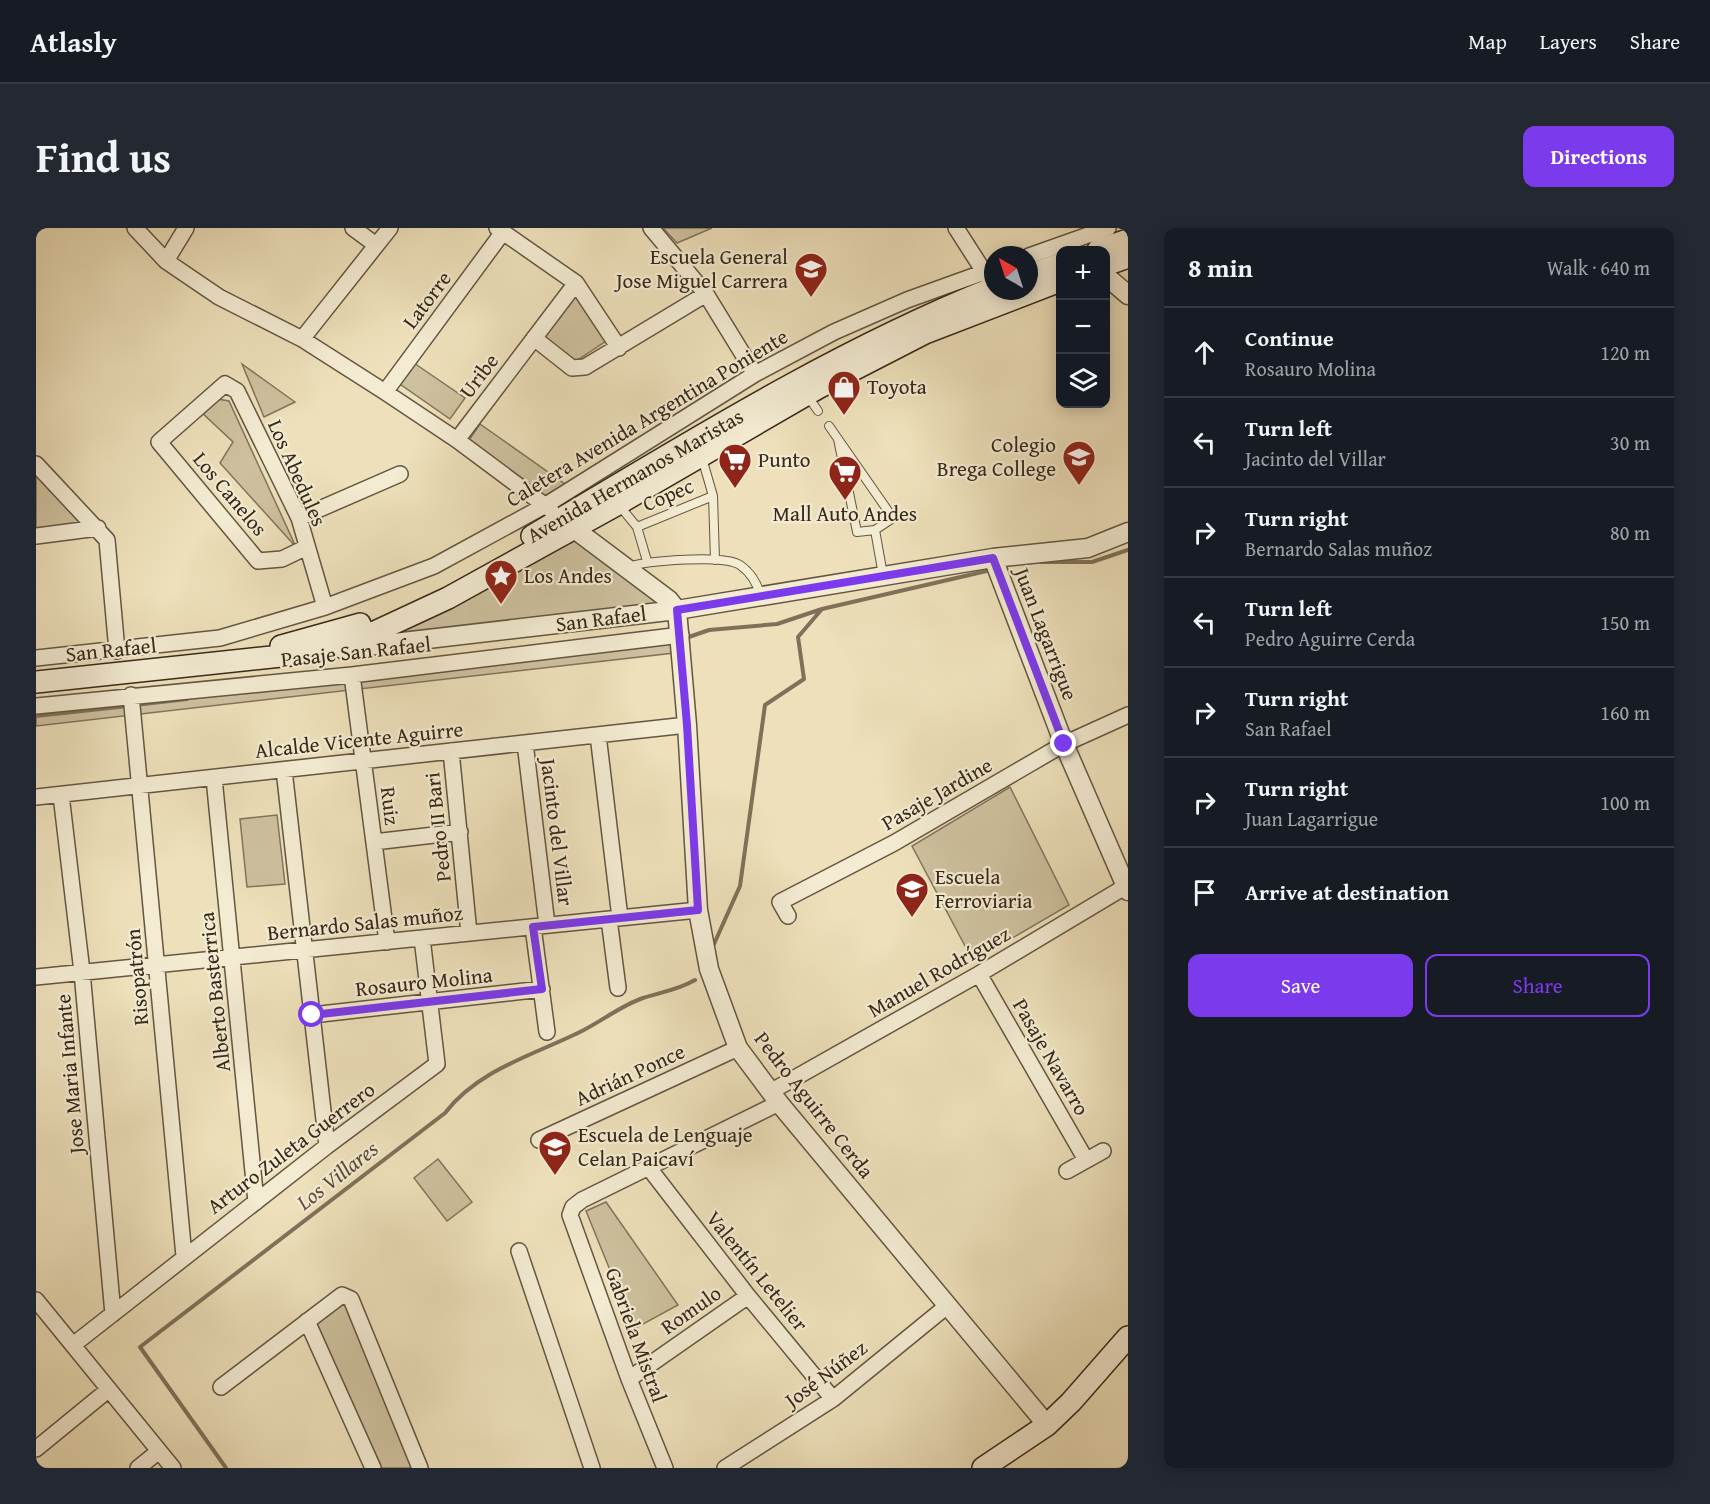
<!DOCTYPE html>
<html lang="en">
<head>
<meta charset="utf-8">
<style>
	:root { --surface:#171b24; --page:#242831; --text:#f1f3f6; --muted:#9ea1a6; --line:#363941; --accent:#7c3aed }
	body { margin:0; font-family:"Gentium Book Plus",serif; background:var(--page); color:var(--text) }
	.controls { position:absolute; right:18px; top:18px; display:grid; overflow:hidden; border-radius:12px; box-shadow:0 3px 15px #0003 }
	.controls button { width:54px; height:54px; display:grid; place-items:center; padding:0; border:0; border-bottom:2px solid var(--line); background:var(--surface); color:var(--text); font:30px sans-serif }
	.compass { position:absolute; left:948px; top:18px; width:54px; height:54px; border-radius:50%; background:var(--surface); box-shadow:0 3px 15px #0003; rotate:321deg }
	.stop { position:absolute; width:18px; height:18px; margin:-14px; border:4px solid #7c3aed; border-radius:50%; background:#fff }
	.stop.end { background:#7c3aed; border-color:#fff; box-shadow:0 2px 6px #0008 }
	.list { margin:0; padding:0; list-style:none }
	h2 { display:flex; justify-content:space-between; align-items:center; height:78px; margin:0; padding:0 24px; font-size:26px }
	h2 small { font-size:20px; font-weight:400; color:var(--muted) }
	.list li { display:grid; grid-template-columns:39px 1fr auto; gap:18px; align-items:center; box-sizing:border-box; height:90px; padding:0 24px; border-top:2px solid var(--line) }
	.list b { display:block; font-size:22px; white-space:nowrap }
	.list p { margin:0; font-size:20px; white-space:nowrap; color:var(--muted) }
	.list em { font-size:20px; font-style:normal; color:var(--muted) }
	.actions { display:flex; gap:12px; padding:18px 24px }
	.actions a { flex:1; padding:14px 0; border:2px solid var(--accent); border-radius:12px; text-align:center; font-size:21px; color:var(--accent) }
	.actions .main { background:var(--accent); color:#fff }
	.icon { flex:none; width:33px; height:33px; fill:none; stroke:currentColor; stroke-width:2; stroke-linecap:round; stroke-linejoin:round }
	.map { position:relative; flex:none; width:1092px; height:1240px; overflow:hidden; border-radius:12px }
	header { display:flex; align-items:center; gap:36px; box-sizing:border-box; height:84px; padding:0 30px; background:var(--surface); border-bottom:2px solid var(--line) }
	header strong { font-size:28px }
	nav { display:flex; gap:33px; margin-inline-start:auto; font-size:21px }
	.intro { display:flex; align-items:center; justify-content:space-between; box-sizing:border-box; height:144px; padding:0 36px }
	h1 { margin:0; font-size:42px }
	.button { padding:15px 27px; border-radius:12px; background:var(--accent); color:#fff; font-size:21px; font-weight:700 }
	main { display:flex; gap:36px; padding:0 36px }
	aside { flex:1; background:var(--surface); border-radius:12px; box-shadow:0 3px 15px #0003 }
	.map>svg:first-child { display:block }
	.green { fill:#cec19f; stroke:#82745c; stroke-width:1.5 }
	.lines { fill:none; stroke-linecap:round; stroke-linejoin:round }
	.stream { stroke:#7f7159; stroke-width:4 }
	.service-casing { stroke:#645641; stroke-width:10 }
	.minor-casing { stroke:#645641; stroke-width:18 }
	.tertiary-casing { stroke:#645641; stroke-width:21 }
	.secondary-casing { stroke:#372819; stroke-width:24 }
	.service { stroke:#f3ebd2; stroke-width:8 }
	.minor { stroke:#f3ebd2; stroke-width:15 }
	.tertiary { stroke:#f3ebd2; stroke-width:18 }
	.secondary { stroke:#f3ebd2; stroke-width:21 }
	.route { stroke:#7c3aed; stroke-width:8 }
	.labels { text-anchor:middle; stroke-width:4.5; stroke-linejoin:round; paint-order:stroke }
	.poi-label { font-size:21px; fill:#372819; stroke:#f3ebd2; text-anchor:start }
	.street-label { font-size:21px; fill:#372819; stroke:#f3ebd2 }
	.water-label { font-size:22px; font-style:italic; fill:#5b4c39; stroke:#f3ebd2 }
</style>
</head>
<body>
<header>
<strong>Atlasly</strong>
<nav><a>Map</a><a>Layers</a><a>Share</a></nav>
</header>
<div class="intro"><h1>Find us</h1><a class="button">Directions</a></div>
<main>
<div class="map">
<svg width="1092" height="1240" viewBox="0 0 1092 1240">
	<rect width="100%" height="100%" fill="#ede0ba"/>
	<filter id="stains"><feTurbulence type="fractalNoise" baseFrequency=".00333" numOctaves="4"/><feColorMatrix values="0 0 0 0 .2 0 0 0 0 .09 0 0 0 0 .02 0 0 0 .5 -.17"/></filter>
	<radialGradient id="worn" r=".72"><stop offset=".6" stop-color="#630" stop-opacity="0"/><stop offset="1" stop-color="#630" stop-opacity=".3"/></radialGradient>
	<path class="green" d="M627,0H676L641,15Z
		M540,63L570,113L540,133L507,108Z
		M375,133L429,170L414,191L361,154Z
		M206,136L259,174L228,189Z
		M176,170L193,173L260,319L184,235L197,214L164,183Z
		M444,196L529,256L507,269L431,215Z
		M0,245L50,296L0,301Z
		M540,309L630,376L344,411Z
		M637,415L638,425L0,498V488Z
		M974,559L1033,677L937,733L876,618Z
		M241,587L249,656L211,659L204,591Z
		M402,931L436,974L411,993L378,950Z
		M570,974L642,1077L598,1101L550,983Z
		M304,1074H310L377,1240H340L278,1094Z"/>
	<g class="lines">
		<path class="stream" d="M1005,334H1056L1092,322
			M650,410L673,402L741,396L786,381
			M99,477L151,471
			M0,488L92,478
			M678,716L704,658L729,477L768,451L762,409L786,381L955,342
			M190,1240L104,1119L409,885C443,841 498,827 546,803C566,793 586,777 607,770C625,764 642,762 659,752"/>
		<defs>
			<path id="service" d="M771,167L782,183
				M793,198L857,290L839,302L821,304L802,211
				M666,230L677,268L679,332
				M582,276L601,299L611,333
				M601,299L677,268
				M839,302L847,347
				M591,339C610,333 688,326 704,337C715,345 721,354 724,367"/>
			<path id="minor" d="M99,0L130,33L183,69L266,111L349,164L421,212L515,282
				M317,0L340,17
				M461,0L540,55L583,120
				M615,0L670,66L719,146
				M920,0L954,53
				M993,28L1072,0
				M130,33L150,0
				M498,110L536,140L549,139L670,66
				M266,111L354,0
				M349,164L467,4
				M421,212L540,55
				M0,236L71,312L81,423
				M263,290L364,246
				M0,308L62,300
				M271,319L246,331L222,333L123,214L189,156L201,163L263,290L289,379
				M0,430L184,410L289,379L398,338L510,277L719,146L798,104L871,72L957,41
				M316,447L351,714
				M95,467L148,1028
				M0,478L316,447L645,407
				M562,507L584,690
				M489,515L511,697
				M415,523L433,705
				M248,542L291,918
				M178,550L220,974
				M25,567L46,744L77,1086
				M0,569L651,497
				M338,614L424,604
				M752,688L744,674L858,615L1028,516L1092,487
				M573,691L582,760
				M497,699L511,804
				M943,746L1050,932
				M0,749L662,682
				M276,787L506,761
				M734,864L943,746L1092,657
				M503,912L702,820
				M613,940L712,1068L797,1171
				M1031,943L1067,923
				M483,1023L556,1240
				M0,1072L137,1240
				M271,1093L337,1240
				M37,1117L291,918L401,836L386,710
				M593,1151L712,1068
				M185,1159L306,1067L315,1071L384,1240
				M0,1221L72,1162
				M102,1240L123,1223
				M629,1240L593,1151L534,987L537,979L546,972L743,875
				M689,1240L797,1171L911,1078"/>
			<path id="tertiary" d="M1070,48L1092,67
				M529,294L633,372L641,382L651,497L662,682L673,741L702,820L743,875L1011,1197
				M957,330L1028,516L1092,663
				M306,421L641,382L957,330L1052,320L1092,304"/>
			<path id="secondary" d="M1062,22L1092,12
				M1070,37L1092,29
				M993,47L1024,36
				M496,308C646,219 795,125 957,60
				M245,418L324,396
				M0,454L283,424L341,403L412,370L582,276L782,160L889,105L1024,53
				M947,1240L1011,1197L1035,1174L1092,1109"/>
		</defs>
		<use href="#service" class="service-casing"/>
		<use href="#minor" class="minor-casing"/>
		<use href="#tertiary" class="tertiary-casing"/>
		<use href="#secondary" class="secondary-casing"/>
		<use href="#service" class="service"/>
		<use href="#minor" class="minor"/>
		<use href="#tertiary" class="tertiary"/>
		<use href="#secondary" class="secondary"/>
	</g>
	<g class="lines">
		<path class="route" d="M276,787L506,761L497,699L662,682L651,497L641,382L957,330L1028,516"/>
	</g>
	<defs>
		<symbol id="school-pin" viewBox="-11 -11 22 30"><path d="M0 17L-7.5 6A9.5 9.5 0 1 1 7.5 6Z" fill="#8f2418" stroke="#f3ebd2"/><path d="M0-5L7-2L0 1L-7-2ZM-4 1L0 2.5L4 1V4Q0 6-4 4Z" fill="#fff"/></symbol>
		<symbol id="shop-pin" viewBox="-11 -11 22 30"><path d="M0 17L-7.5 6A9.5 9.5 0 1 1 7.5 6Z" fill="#8f2418" stroke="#f3ebd2"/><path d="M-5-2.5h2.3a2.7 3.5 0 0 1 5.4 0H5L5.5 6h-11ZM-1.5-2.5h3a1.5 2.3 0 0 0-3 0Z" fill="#fff"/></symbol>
		<symbol id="supermarket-pin" viewBox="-11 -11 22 30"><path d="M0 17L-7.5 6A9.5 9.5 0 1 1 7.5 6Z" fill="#8f2418" stroke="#f3ebd2"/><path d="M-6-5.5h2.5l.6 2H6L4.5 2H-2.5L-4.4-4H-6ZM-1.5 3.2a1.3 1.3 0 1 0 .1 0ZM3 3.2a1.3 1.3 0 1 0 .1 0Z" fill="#fff"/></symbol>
		<symbol id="sight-pin" viewBox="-11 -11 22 30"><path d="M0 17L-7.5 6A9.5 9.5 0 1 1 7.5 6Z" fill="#8f2418" stroke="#f3ebd2"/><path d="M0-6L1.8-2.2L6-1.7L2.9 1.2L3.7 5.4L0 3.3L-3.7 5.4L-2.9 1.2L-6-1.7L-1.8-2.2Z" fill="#fff"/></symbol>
	</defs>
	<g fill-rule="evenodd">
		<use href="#school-pin" x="756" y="22" width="38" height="52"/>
		<use href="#shop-pin" x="789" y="140" width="38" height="52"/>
		<use href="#school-pin" x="1024" y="210" width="38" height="52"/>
		<use href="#supermarket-pin" x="680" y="213" width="38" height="52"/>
		<use href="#supermarket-pin" x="790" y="225" width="38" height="52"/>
		<use href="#sight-pin" x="446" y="329" width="38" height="52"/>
		<use href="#school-pin" x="857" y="642" width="38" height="52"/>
		<use href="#school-pin" x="500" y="900" width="38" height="52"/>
	</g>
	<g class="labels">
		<g class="poi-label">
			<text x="752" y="36" text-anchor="end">Escuela General<tspan x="752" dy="24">Jose Miguel Carrera</tspan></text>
			<text x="831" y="166">Toyota</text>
			<text x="1020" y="224" text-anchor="end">Colegio<tspan x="1020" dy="24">Brega College</tspan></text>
			<text x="722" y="239">Punto</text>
			<text x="809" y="293" text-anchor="middle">Mall Auto Andes</text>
			<text x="488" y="355">Los Andes</text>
			<text x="899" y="656">Escuela<tspan x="899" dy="24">Ferroviaria</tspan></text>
			<text x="542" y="914">Escuela de Lenguaje<tspan x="542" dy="24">Celan Paicaví</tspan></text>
		</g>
		<g class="street-label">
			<text transform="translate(391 72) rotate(-53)" y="7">Latorre</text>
			<text transform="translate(443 148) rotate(-53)" y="7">Uribe</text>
			<text transform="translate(611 190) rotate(-31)" y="7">Caletera Avenida Argentina Poniente</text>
			<text transform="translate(261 245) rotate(66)" y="7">Los Abedules</text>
			<text transform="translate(599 248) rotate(-30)" y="7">Avenida Hermanos Maristas</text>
			<text transform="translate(194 266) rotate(50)" y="7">Los Canelos</text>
			<text transform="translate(632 267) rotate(-23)" y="7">Copec</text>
			<text transform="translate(565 391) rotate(-7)" y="7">San Rafael</text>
			<text transform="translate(1010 406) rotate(69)" y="7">Juan Lagarrigue</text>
			<text transform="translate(75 422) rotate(-6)" y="7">San Rafael</text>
			<text transform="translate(320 424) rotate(-6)" y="7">Pasaje San Rafael</text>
			<text transform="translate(323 512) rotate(-6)" y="7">Alcalde Vicente Aguirre</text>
			<text transform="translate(901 566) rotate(-30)" y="7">Pasaje Jardine</text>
			<text transform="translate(354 578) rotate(83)" y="7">Ruiz</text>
			<text transform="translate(402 599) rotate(-96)" y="7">Pedro II Bari</text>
			<text transform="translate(521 604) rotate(83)" y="7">Jacinto del Villar</text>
			<text transform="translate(329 695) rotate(-6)" y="7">Bernardo Salas muñoz</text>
			<text transform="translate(903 744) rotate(-30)" y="7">Manuel Rodríguez</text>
			<text transform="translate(101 749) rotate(-95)" y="7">Risopatrón</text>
			<text transform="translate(388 754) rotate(-6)" y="7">Rosauro Molina</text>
			<text transform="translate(179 764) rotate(-96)" y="7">Alberto Basterrica</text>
			<text transform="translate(1015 829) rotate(60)" y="7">Pasaje Navarro</text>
			<text transform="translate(34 846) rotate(-95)" y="7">Jose Maria Infante</text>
			<text transform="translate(594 847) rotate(-25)" y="7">Adrián Ponce</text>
			<text transform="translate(778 877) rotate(52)" y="7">Pedro Aguirre Cerda</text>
			<text transform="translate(255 920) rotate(-37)" y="7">Arturo Zuleta Guerrero</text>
			<text transform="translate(721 1043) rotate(51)" y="7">Valentín Letelier</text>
			<text transform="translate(655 1082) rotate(-35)" y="7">Romulo</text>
			<text transform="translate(600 1107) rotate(70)" y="7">Gabriela Mistral</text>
			<text transform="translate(790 1146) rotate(-37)" y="7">José Núñez</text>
		</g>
		<g class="water-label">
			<text transform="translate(301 947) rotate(-38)" y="8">Los Villares</text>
		</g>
	</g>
	<rect width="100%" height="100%" filter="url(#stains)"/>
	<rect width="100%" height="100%" fill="url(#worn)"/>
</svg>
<div class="controls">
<button>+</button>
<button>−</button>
<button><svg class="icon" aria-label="layers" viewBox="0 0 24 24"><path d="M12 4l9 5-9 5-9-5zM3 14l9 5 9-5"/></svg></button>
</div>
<svg class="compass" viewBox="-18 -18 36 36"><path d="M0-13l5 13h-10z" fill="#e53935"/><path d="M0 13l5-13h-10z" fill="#9ea1a6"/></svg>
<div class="stop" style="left:276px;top:787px"></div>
<div class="stop end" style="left:1028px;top:516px"></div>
</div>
<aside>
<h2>8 min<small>Walk · 640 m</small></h2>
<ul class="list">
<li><svg class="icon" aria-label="ahead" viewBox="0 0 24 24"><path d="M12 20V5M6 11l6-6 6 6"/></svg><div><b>Continue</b><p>Rosauro Molina</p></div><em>120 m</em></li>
<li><svg class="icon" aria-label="left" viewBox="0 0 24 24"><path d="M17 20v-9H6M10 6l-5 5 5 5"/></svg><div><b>Turn left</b><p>Jacinto del Villar</p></div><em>30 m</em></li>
<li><svg class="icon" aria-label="right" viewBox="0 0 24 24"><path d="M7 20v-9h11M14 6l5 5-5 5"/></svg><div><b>Turn right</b><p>Bernardo Salas muñoz</p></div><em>80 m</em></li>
<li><svg class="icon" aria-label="left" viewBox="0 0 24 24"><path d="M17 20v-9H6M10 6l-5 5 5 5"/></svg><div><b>Turn left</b><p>Pedro Aguirre Cerda</p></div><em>150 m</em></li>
<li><svg class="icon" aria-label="right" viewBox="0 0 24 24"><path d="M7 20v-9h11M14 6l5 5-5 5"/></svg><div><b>Turn right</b><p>San Rafael</p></div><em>160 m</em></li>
<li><svg class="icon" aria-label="right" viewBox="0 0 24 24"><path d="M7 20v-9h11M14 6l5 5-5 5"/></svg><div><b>Turn right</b><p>Juan Lagarrigue</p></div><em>100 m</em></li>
<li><svg class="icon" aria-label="arrive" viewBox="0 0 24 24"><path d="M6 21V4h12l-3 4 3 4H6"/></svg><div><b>Arrive at destination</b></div></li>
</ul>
<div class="actions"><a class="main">Save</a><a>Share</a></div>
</aside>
</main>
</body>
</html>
